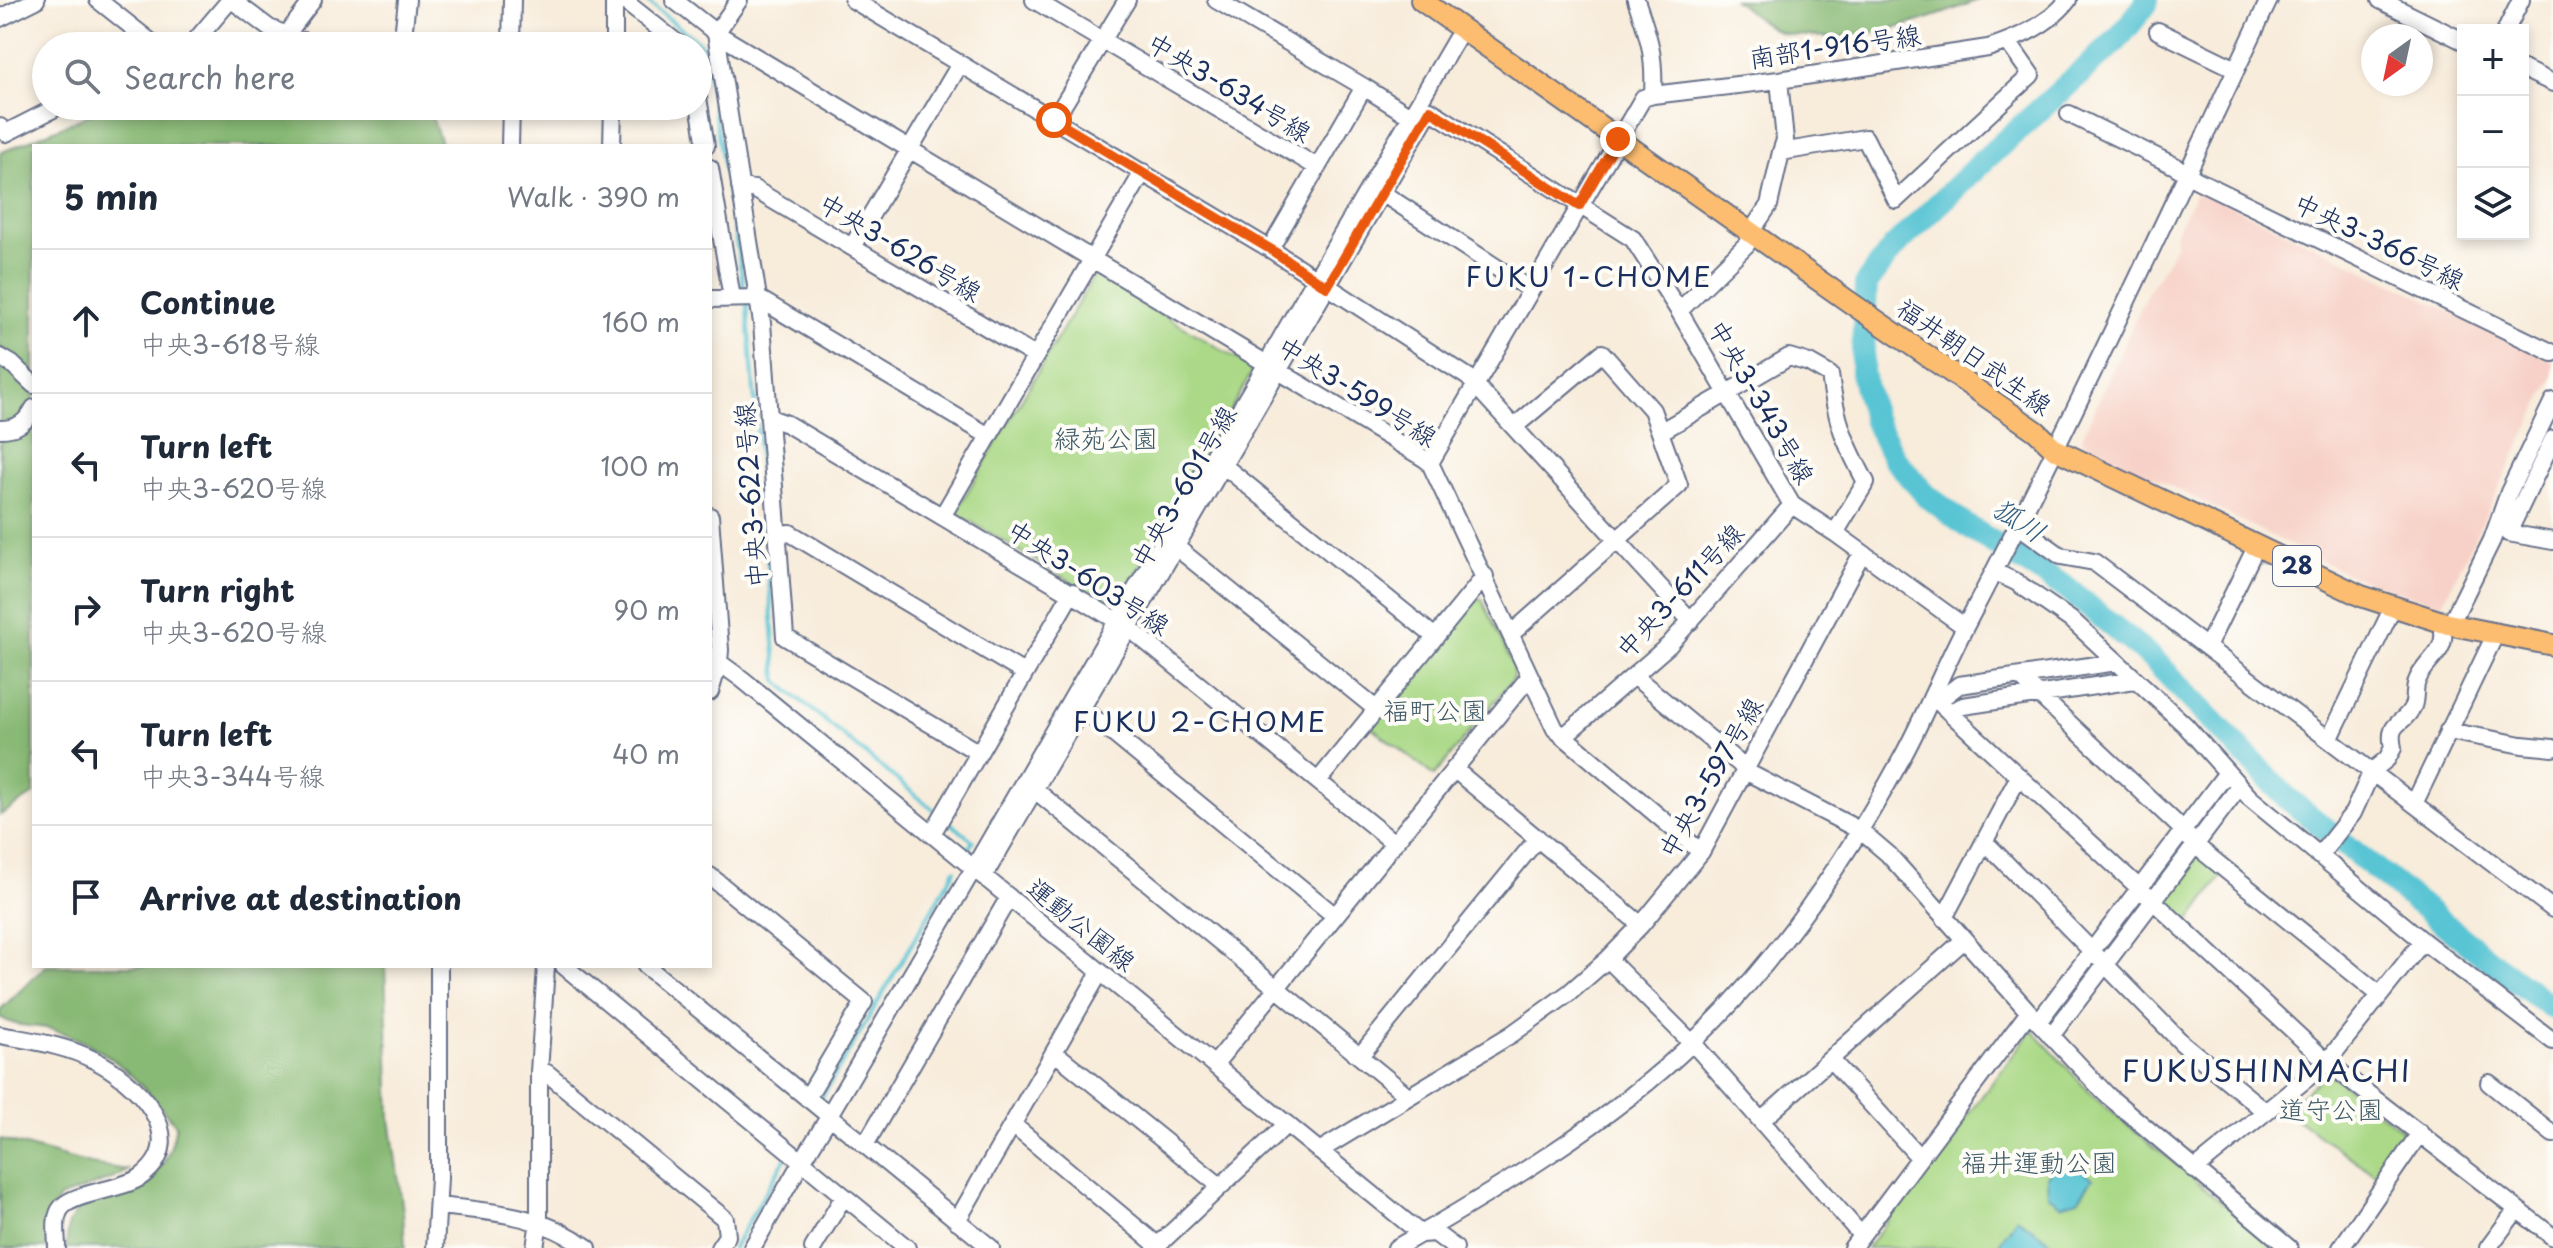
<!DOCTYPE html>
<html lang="en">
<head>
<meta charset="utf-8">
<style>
	:root { --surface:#fff; --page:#f2f2f3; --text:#1f2937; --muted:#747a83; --line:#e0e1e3 }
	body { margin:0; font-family:"Playpen Sans","Klee One",sans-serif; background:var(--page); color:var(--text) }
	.controls { position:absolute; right:24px; top:24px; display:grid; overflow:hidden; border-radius:0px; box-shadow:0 4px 12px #0003 }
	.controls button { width:72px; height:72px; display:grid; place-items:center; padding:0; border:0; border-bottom:2px solid var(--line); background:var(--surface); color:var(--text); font:40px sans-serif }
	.compass { position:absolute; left:2361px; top:24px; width:72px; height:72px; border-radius:50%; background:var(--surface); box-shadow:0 4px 12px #0003; rotate:213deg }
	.stop { position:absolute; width:24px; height:24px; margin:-18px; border:6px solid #ea580c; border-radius:50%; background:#fff }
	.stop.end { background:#ea580c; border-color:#fff; box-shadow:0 2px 8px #0008 }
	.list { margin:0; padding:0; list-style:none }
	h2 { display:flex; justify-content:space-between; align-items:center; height:104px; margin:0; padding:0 32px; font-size:34px }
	h2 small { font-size:26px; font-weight:400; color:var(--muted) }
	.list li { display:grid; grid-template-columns:52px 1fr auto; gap:24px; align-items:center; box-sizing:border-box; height:144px; padding:0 32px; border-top:2px solid var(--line) }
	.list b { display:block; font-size:30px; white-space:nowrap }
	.list p { margin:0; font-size:26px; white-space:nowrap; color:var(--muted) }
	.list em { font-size:26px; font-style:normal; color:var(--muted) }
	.icon { flex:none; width:44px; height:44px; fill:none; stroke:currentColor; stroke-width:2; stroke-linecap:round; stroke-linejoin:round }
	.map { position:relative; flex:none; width:2553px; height:1248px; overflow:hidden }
	.search { position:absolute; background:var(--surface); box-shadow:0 4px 12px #0003; left:32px; top:32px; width:680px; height:88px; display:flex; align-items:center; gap:20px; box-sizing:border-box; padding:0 28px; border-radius:44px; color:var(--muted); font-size:30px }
	.panel { position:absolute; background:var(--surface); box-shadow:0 4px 12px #0003; left:32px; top:144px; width:680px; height:824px; border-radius:0px }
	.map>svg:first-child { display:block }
	.built { fill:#f7d1c7 }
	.green { fill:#abd987; stroke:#638472; stroke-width:2 }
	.forest { fill:#88b974; stroke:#527469; stroke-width:2 }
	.water { fill:#59c4d4; stroke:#3a7a99; stroke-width:2 }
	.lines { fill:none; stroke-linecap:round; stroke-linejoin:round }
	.stream { stroke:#59c4d4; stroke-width:4 }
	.river { stroke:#59c4d4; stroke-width:24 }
	.minor-casing { stroke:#68718a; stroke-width:20 }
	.major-casing { stroke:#68718a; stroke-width:24 }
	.minor { stroke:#fff; stroke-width:16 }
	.major { stroke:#fcbd6f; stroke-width:20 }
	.route { stroke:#ea580c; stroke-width:10 }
	.labels { text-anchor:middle; stroke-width:8; stroke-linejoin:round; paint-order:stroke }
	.shield { fill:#fdfcf7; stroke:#5f6c8c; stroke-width:2 }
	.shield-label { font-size:24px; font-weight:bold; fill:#1b2f5e }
	.street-label { font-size:26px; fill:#1b2f5e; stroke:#fdfcf7 }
	.park-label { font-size:26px; fill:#3f5a68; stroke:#fdfcf7 }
	.neighbourhood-label { font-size:28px; letter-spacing:2px; fill:#1b2f5e; stroke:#fdfcf7 }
	.water-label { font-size:28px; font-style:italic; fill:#2e5c81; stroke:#fdfcf7 }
	.quarter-label { font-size:30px; letter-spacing:2px; fill:#1b2f5e; stroke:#fdfcf7 }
</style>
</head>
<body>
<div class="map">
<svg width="2553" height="1248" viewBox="0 0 2553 1248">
	<rect width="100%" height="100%" fill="#fdfcf7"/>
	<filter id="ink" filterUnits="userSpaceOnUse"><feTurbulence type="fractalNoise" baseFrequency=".0125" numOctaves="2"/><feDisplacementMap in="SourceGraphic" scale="16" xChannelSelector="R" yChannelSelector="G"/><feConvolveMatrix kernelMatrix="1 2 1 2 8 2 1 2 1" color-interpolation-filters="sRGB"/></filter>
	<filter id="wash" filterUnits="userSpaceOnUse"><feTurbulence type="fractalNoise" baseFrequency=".006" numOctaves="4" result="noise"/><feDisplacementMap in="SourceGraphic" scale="32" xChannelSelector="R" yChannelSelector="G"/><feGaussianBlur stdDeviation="1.8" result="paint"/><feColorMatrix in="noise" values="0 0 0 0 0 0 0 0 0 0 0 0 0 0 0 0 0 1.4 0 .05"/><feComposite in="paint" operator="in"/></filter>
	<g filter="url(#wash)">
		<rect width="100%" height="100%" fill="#f8ecdb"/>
		<path class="built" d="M2201,191L2553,361V377L2442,605L2368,582L2340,570L2084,443L2082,437L2150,287L2161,272L2175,246L2176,231L2196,193Z"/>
		<path class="green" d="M1095,274L1254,369L1115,608L958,514L957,510Z
			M1475,598L1482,599L1513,666V679L1434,776L1370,726Z
			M2193,856H2202L2224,873L2189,922L2167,902L2166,893Z
			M2032,1030L2097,1100L2278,1248H1867Z
			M2333,1076L2407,1134V1142L2382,1179L2283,1110L2323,1077Z"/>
		<path class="forest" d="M1734,0H1978C1922,23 1858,43 1798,35C1792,34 1785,34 1779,32C1763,25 1748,10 1734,0Z
			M118,106H428L442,146H34V794L0,815V153L101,110Z
			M46,966H385L390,1119L403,1211L405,1248H66L69,1223L81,1204C113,1195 151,1190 167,1156C172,1147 174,1135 176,1125C138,1081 113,1048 54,1030C35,1024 17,1029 0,1017V1010Z
			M0,1139L90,1164L128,1170L119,1176L59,1198L48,1216L49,1248H0Z"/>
		<path class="water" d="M2061,1157L2093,1178L2078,1200L2061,1205L2048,1196L2047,1177Z
			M2017,1218L2050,1241L2045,1248H1996Z"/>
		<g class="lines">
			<path class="stream" d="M645,0L703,46L745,294
				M747,302L777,681L936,812
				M947,820L973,841L969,848
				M821,1099L955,870
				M733,1248L785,1159"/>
			<path class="river" d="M2147,0L2146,4L2117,40L1984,160L1893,248L1866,284L1862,373L1874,419L1894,458L1926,495L1965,525L2065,587L2154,660L2287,798L2499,968L2553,1008"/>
		</g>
	</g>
	<g filter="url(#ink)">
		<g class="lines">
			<defs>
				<path id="minor" d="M98,0L156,46
					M232,0L269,28L316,46
					M623,0L681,46
					M674,0L716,33L1425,459L1430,463L1530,676L1214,1065
					M739,0L716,33L762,323L785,637L979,753
					M853,0L1270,249L1468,377L1691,621
					M1034,0L1317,167
					M1216,0L1364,87L1270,249
					M1636,0C1649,37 1655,55 1653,95
					M2380,0L2463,41
					M0,18L36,0
					M2506,30L2521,0
					M2158,31L2236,69
					M287,34L313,0
					M191,46L230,0
					M402,46L407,0
					M511,46L512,0
					M614,46V0
					M2523,69L2553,83
					M1779,80L1785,140L1781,152L1865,138L1896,200L2031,75L2008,42
					M1364,87L1410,116
					M698,98L706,146
					M2069,114L2175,166L2197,180L2553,353
					M1054,120L1127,0
					M0,127L6,133L59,106
					M510,146L511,106
					M612,146L613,106
					M710,168L732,298
					M740,187L754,189L1035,356
					M1382,193L1531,290
					M1757,223L1769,205L1781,152
					M852,247L960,64
					M1320,272L1456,39
					M710,299L758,298L989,436
					M1679,311L1747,244
					M1272,354L1311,286
					M0,357L12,364L34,385
					M770,418L787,424L1129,628L1394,843
					M0,429C17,429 26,423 34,408
					M1660,432L1789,357L1809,363L1830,375C1836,421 1844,441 1866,482L1835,533
					M2553,439L2508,533L2553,541
					M1430,463L1643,98L1653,95L1779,80L1988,48C2016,39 2050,24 2068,0
					M1224,466L1435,637
					M943,515L1143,172
					M710,516L720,650L719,662L710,692
					M2019,526L2061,556L2094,562L2553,909
					M778,534L790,533L1024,673
					M1176,547L1376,709
					M1995,572L2016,582L2074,622L2185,725L2250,798L2423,941L2553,1041
					M1123,611L1263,370
					M2454,617L2492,540L2509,492L2553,401
					M1511,634L1679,485L1652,410L1602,353L1514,427
					M2207,647L2256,547
					M710,656L742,679L1421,1234
					M1530,676L1555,729L1701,852
					M1634,676L1740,764L1745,771L1861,831L1888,854L2029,1012L2107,1095L2289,1248
					M2020,677L2183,830L2195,845L2380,995
					M1932,696L2327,1062L2553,1237
					M1938,701L1959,685L2117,662
					M1082,708L1335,916
					M1949,712L1963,706L2135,680
					M2448,731L2522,745L2553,748
					M1563,737L1669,645L1792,505
					M2330,738L2393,607
					M1454,769L1641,925
					M1318,781L1485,576
					M1035,790L1408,1096
					M2414,804L2495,635
					M932,834L1072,592
					M1985,842L2182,1043L2266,1112
					M2319,856L2353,813L2372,771L2387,759L2393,748C2387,720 2403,727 2413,706C2416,698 2414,688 2417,681C2423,663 2446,653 2443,632
					M979,859L1113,628
					M710,876L864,1002L807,1098
					M984,876L1430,110L1633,239L1679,311L1792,505L1835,533L1965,627
					M1944,918L2019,776
					M1608,959L1699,1050L1861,1235
					M564,966L907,1248
					M646,966L991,1248
					M2038,1022L2226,774
					M0,1035C32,1041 65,1045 94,1060C134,1079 193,1137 142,1176C124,1190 75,1192 62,1207C53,1217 57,1235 57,1248
					M2051,1036L2239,787
					M1054,1052L1220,1186
					M1360,1056L1538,838
					M1831,1060L1919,1157
					M539,1072L547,1073L725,1219L727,1236L719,1248
					M2489,1083L2553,1134
					M832,1110L968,878
					M1762,1120L1964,940
					M1013,1125L1157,1245
					M865,1145L1009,897
					M1319,1151L1512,1034L1569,993L1608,959L1641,925L1701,852L1862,553
					M806,1155L826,1122
					M2194,1170L2327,1062L2423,941
					M438,1206C495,1212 540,1214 588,1248
					M957,1221L1100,972
					M1421,1234L1435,1233L1455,1248
					M435,1248L439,1178V966
					M535,1248L539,1221V1072L546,966
					M752,1248L798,1168
					M813,1248L844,1196
					M1155,1248L1287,1124
					M1396,1248C1495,1191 1610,1122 1692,1043C1779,960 1847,859 1904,754C1926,713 1943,669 1965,627C2073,422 2169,210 2269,0
					M1852,1248L2029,1012
					M2341,1248L2420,1133
					M2488,1248L2517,1209"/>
				<path id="major" d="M1421,0L1848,301L2036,431L2055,449L2361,596L2448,624L2553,645"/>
			</defs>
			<use href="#minor" class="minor-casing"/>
			<use href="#major" class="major-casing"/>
			<use href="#minor" class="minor"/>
			<use href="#major" class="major"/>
		</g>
	</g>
	<g class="lines" filter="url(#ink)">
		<path class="route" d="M1054,120L1270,249L1327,287L1430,110L1579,206L1618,139"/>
	</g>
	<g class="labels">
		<rect class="shield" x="2273" y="546" width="48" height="40" rx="6"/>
		<g class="shield-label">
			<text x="2297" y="574">28</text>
		</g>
		<g class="street-label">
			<text transform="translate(1835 47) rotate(-8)" y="9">南部1-916号線</text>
			<text transform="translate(1229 88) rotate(31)" y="9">中央3-634号線</text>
			<text transform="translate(2379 242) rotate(26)" y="9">中央3-366号線</text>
			<text transform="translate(900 248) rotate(31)" y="9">中央3-626号線</text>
			<text transform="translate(1974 357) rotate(35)" y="9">福井朝日武生線</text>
			<text transform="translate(1357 392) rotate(32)" y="9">中央3-599号線</text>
			<text transform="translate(1761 402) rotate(60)" y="9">中央3-343号線</text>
			<text transform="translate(1184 487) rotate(-60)" y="9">中央3-601号線</text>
			<text transform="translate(751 495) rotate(-94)" y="9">中央3-622号線</text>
			<text transform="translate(1088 578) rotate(33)" y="9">中央3-603号線</text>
			<text transform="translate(1680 591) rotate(-47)" y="9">中央3-611号線</text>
			<text transform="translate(1711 778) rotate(-60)" y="9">中央3-597号線</text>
			<text transform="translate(1081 925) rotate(39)" y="9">運動公園線</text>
		</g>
		<g class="park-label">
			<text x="1106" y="448">緑苑公園</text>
			<text x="1435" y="720">福町公園</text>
			<text x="2331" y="1119">道守公園</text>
			<text x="2039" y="1172">福井運動公園</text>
		</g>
		<g class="neighbourhood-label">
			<text x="1589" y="287">FUKU 1-CHOME</text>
			<text x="1200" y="732">FUKU 2-CHOME</text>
		</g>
		<g class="water-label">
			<text transform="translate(2019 520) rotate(33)" y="10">狐川</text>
		</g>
		<g class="quarter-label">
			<text x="2267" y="1082">FUKUSHINMACHI</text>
		</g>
	</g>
</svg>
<div class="controls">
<button>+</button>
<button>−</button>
<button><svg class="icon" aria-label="layers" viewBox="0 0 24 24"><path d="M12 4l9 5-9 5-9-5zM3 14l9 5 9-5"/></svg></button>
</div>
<svg class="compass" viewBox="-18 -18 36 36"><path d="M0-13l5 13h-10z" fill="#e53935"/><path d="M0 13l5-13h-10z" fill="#747a83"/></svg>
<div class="stop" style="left:1054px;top:120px"></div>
<div class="stop end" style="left:1618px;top:139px"></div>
<div class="search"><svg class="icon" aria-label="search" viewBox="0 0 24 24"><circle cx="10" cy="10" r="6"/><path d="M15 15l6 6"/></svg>Search here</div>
<section class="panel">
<h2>5 min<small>Walk · 390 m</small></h2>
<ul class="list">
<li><svg class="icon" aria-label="ahead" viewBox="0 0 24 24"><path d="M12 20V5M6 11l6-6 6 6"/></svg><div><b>Continue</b><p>中央3-618号線</p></div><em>160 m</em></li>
<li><svg class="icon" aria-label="left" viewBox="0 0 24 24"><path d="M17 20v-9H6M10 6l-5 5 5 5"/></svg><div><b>Turn left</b><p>中央3-620号線</p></div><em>100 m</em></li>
<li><svg class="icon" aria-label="right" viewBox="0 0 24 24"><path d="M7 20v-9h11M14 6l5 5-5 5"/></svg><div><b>Turn right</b><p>中央3-620号線</p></div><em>90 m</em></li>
<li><svg class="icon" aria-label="left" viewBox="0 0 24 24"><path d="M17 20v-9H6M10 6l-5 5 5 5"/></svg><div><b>Turn left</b><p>中央3-344号線</p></div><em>40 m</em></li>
<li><svg class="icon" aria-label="arrive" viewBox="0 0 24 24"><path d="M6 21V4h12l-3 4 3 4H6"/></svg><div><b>Arrive at destination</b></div></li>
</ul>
</section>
</div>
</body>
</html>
